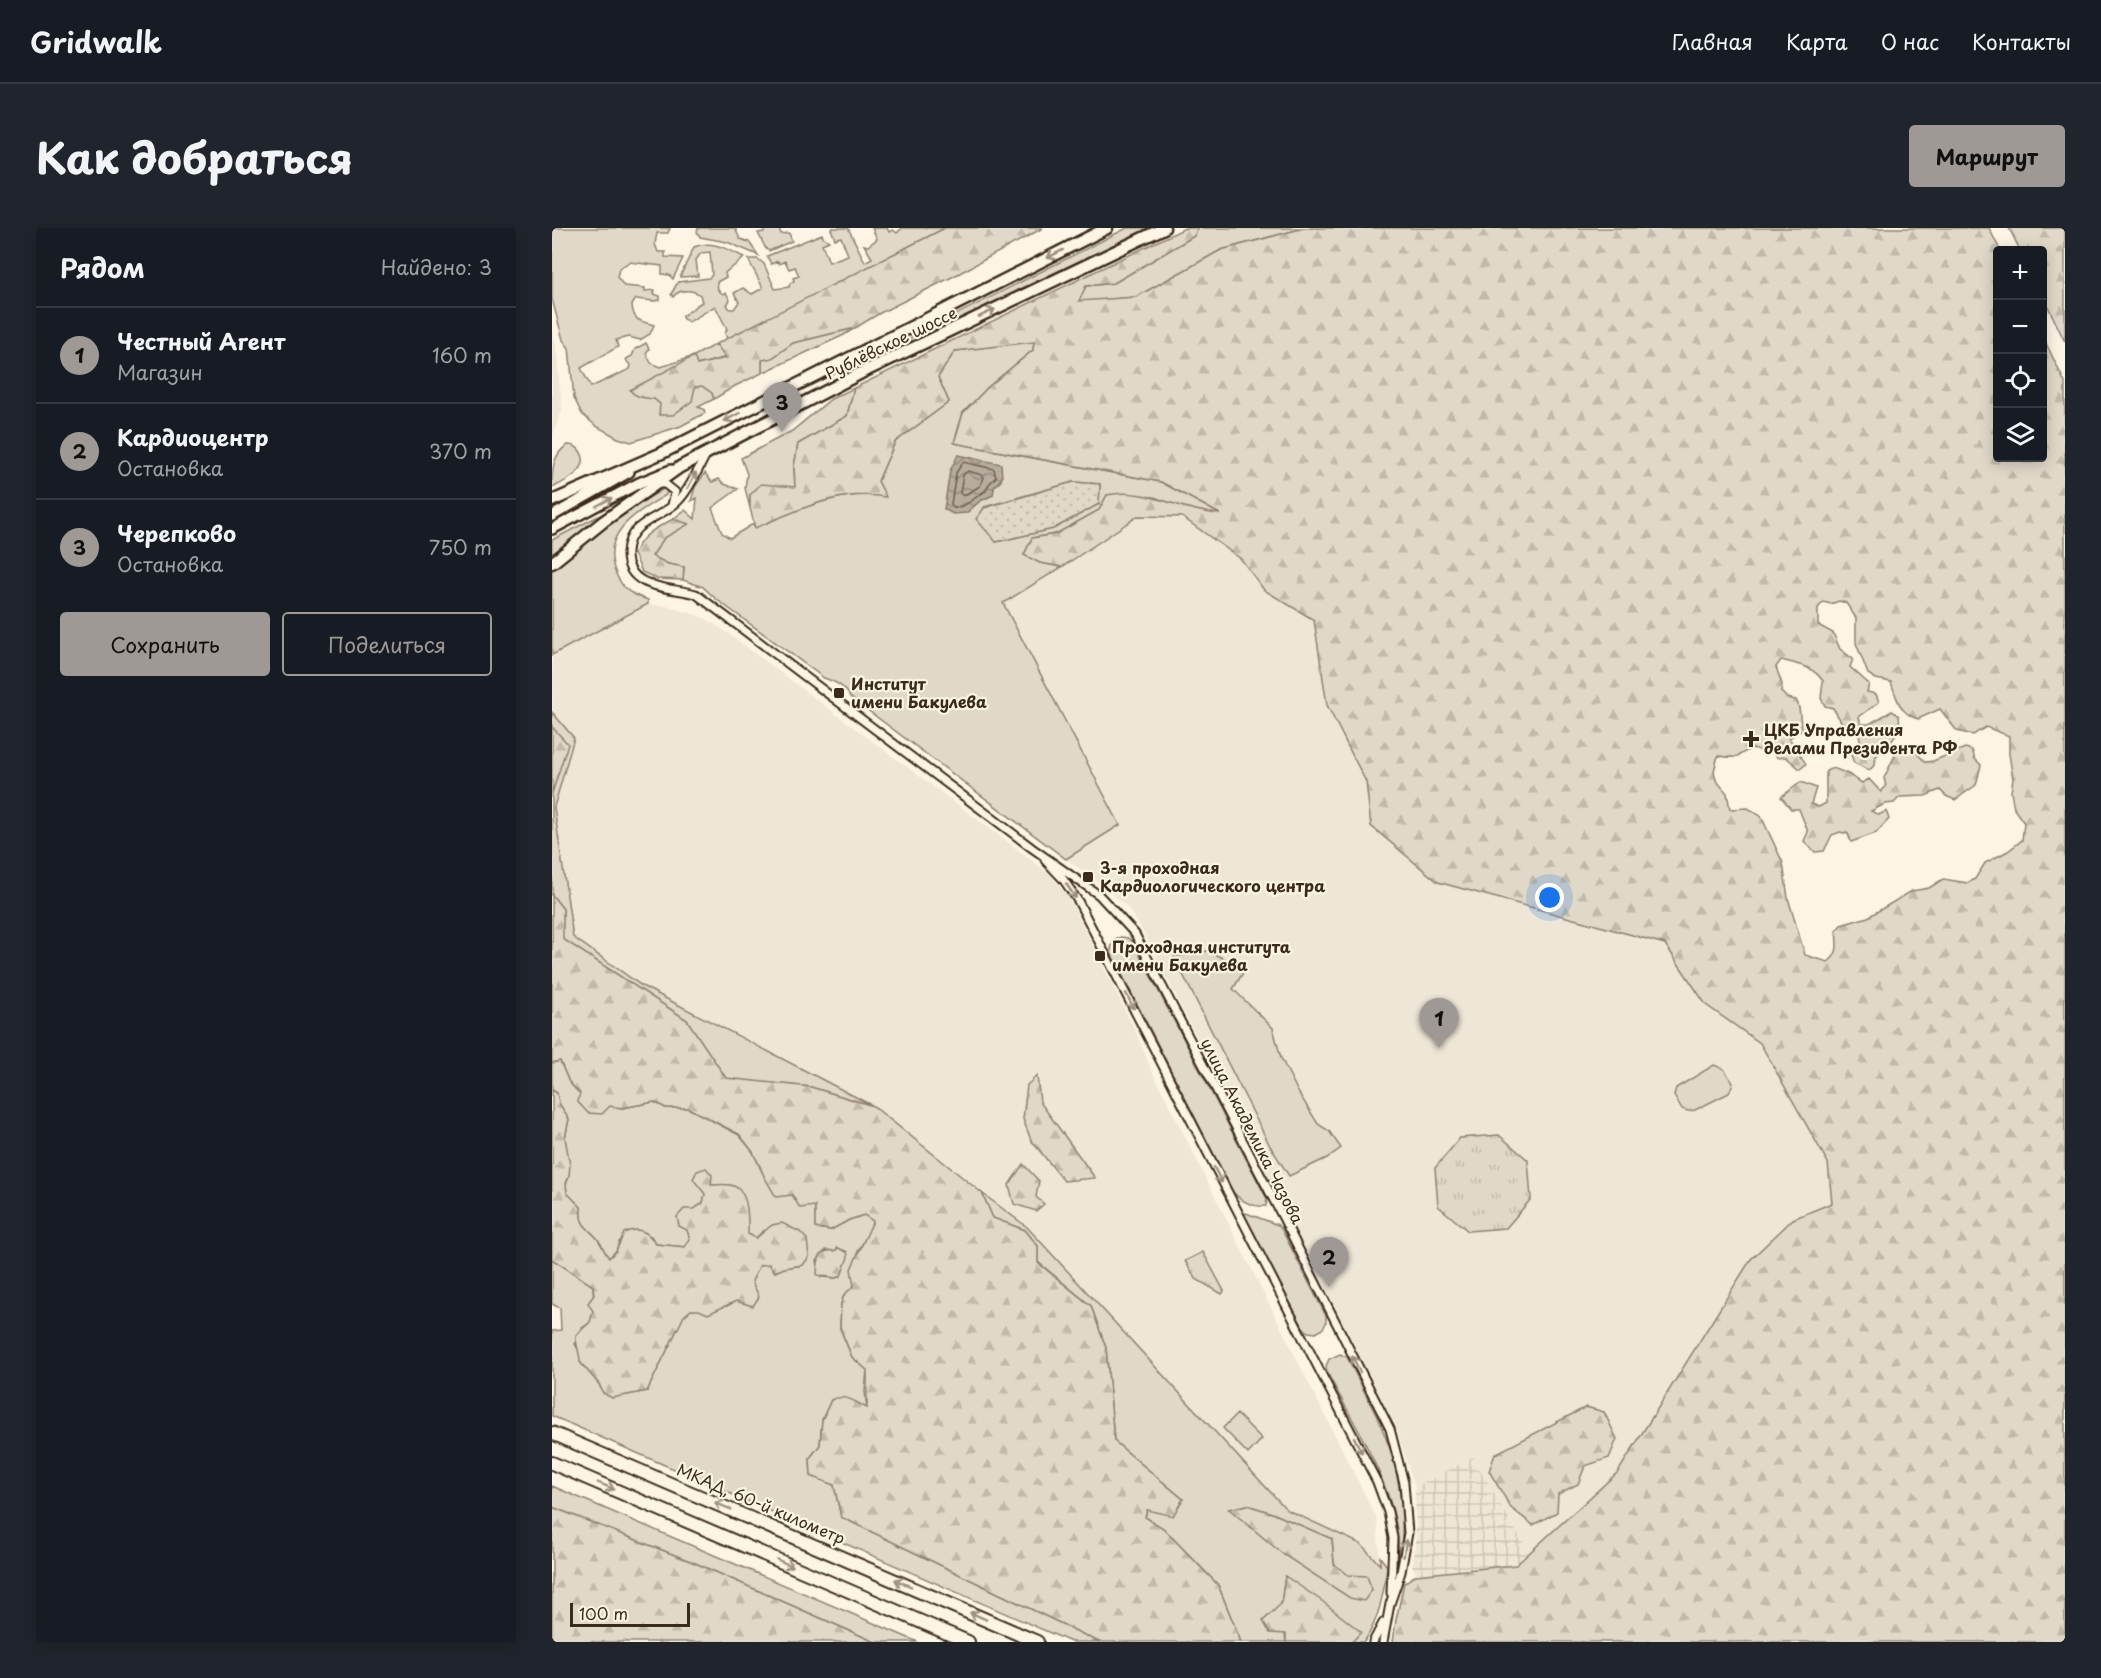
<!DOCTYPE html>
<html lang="ru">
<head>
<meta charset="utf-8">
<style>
	:root { --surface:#171b24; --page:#20242c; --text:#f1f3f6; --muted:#9ea1a6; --line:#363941; --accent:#9f9995 }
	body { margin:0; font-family:"Playpen Sans",sans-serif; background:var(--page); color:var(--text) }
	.controls { position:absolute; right:18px; top:18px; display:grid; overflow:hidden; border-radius:6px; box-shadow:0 3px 15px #0003 }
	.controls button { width:54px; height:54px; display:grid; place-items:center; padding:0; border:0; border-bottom:2px solid var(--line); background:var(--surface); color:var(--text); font:30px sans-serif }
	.scale { position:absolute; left:18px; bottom:15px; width:120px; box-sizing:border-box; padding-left:6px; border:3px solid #3b2a1e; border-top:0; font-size:16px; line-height:21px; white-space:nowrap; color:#3b2a1e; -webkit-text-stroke:4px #fcf5e5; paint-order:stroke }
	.you { position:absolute; left:998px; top:670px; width:21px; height:21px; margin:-15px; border:4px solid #fff; border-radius:50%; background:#1a73e8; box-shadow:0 0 0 9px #1a73e833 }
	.badge { display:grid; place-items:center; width:39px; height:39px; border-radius:50%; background:var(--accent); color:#111; font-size:20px; font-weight:700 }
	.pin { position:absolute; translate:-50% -50px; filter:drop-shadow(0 2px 3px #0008) }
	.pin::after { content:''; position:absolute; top:32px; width:21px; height:18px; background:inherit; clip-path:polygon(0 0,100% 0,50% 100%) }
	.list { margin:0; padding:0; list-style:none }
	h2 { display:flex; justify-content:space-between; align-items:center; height:78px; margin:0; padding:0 24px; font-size:26px }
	h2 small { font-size:20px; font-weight:400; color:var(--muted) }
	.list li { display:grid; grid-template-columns:39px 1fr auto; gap:18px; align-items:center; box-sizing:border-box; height:96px; padding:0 24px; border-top:2px solid var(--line) }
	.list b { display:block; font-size:22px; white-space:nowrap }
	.list p { margin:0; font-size:20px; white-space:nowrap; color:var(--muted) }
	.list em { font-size:20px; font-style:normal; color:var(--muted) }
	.actions { display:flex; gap:12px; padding:18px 24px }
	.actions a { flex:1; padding:14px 0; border:2px solid var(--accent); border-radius:6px; text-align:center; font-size:21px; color:var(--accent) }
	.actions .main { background:var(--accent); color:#111 }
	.icon { flex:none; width:33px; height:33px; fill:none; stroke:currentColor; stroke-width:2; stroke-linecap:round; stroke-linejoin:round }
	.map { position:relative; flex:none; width:1513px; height:1414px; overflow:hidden; border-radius:6px }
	header { display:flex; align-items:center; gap:36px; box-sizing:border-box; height:84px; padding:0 30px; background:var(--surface); border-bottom:2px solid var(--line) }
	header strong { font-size:28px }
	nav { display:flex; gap:33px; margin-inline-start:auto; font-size:21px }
	.intro { display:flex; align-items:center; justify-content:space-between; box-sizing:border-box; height:144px; padding:0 36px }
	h1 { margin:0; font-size:42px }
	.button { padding:15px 27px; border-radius:6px; background:var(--accent); color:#111; font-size:21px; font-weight:700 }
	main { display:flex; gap:36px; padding:0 36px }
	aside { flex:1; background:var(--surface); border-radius:6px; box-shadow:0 3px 15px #0003 }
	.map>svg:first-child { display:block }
	.built { fill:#eee6d6 }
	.industrial { fill:url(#industrial-grid) }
	.grass { fill:#e0d8c8; stroke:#8e8173; stroke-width:1.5; fill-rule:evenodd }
	.forest { fill:url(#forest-firs); stroke:#8e8173; stroke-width:1.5; fill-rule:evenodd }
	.park { fill:url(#park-tufts); stroke:#8e8173; stroke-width:1.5 }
	.garden { fill:url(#garden-dots); stroke:#8e8173; stroke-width:1.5 }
	.water { fill:url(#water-waves); stroke:#85796b; stroke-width:1.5 }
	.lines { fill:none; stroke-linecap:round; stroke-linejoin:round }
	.shore { stroke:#6d5e51; stroke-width:1.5 }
	.street-casing { stroke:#3b2a1e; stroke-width:11 }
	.secondary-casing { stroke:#3b2a1e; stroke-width:14 }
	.primary-casing { stroke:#3b2a1e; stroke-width:15 }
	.highway-casing { stroke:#3b2a1e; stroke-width:16 }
	.street { stroke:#fcf5e5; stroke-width:7 }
	.secondary { stroke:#fcf5e5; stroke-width:9 }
	.primary { stroke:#fcf5e5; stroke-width:10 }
	.highway { stroke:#fcf5e5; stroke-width:12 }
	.oneway { stroke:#9c9082 }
	.poi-dot { fill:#3b2a1e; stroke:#fcf5e5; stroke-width:2 }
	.labels { text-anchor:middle; stroke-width:4.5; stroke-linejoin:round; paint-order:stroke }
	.street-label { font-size:16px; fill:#3b2a1e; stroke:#fcf5e5 }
	.poi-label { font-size:16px; font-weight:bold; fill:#3b2a1e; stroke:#fcf5e5; text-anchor:start }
</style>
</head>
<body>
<header>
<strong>Gridwalk</strong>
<nav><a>Главная</a><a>Карта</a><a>О нас</a><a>Контакты</a></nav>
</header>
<div class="intro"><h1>Как добраться</h1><a class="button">Маршрут</a></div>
<main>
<aside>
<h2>Рядом<small>Найдено: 3</small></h2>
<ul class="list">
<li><span class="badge">1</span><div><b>Честный Агент</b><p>Магазин</p></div><em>160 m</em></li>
<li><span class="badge">2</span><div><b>Кардиоцентр</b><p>Остановка</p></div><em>370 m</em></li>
<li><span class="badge">3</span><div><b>Черепково</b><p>Остановка</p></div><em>750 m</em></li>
</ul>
<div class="actions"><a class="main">Сохранить</a><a>Поделиться</a></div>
</aside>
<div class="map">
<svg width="1513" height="1414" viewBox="0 0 1513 1414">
	<defs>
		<pattern id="industrial-grid" width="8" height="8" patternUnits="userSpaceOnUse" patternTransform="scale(1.5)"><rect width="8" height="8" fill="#eee6d6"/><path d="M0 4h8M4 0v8" fill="none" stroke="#cdc5b7"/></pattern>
		<pattern id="forest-firs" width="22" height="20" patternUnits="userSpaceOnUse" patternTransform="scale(1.5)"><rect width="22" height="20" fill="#e0d8c8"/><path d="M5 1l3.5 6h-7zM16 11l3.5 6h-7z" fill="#c1baab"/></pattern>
		<pattern id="park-tufts" width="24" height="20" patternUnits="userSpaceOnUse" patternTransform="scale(1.5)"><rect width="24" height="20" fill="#e0d8c8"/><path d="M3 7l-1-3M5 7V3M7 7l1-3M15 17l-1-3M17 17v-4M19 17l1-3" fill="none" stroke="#c1baab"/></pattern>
		<pattern id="garden-dots" width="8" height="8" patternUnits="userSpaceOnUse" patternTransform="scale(1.5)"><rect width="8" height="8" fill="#e0d8c8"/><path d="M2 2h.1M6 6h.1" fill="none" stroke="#c1baab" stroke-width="1.8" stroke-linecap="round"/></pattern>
		<pattern id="water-waves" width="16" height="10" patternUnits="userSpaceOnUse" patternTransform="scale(1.5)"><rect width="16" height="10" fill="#b7ad9e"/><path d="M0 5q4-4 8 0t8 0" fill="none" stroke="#968d80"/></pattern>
	</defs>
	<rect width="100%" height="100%" fill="#fcf5e5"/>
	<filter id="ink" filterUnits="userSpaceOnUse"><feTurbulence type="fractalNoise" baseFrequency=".0167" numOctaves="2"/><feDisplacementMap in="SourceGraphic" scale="12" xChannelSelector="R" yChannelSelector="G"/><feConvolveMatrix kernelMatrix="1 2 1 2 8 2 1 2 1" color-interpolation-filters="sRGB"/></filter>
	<g filter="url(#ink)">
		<path class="built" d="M0,101L4,118L10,182L0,209Z
			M586,288L630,289L689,331L712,362L762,391L775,477L814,554L819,598L886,654L1113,716L1154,777L1208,815L1276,935L1280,975L1241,991L1199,1031L1066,1244L977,1325L921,1229L863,1259L843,1197L589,700L575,679L540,649L514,631L568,597L450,375L510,339Z
			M96,376L114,378L138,385L152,390L170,401L497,645L516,668L583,802L599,841L825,1291L828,1337L809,1316L735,1282L475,998L321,878L90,758L21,709L2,579L22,510L0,484V427Z"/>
		<path class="industrial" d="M921,1229L977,1325L963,1337L864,1347L860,1337L864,1317L863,1259Z"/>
		<path class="grass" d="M0,0H118L116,5H105L103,16L106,24H113V29L131,30L121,51L117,47L110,46V38L77,34L67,41L65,49L72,58L93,60V63L103,62L102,66L108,68V72L102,73L84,71L80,77C81,92 87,93 102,97L98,106L88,112L77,109L64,112L66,119L29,140L39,159L78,141L79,137L76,135L74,131L80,128L83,121L94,115L97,121L94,125L99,135L109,139L142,128L164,116L175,129L145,137L142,129L102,171L108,176L143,159L150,158L160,165L162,171L146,179L152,181L153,185L129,198L79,214L66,210L44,198L30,186L22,170L17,120L11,112L0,71Z
			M146,0H183L188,11L197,14L206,27L175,14L148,9L145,4Z
			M214,0H227L229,6L237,5L240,13L217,23L214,21L206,5L212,4Z
			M281,0H296L313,34L320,30L312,17L316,18L325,11L320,0H335L337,4L341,2L345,5L350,0H393L175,111L173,105L175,101L163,78L137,94L131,91L130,88C138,84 142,78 150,74L148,67C140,61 127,61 121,69L119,66L126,54L157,50L160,47L158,24L149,25L144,32L146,48L128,49L142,19C159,11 177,22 192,29C187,37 179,38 173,45L174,49L165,54L166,62L171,66L174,65L178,72L175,77L178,81H182L187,74L182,65L191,60L200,66L211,60L196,31H206L212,36L223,61L237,59L238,55L242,53L241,50L247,48L243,39L237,41L233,33L227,36L226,33L219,36L215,28L270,6L271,9L277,13L270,16L277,34L296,27L289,9L283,11L279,1Z
			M575,0H597L296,144L295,142Z
			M646,0H752L669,22L584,69L526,74L534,58L562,55L642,8Z
			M303,100L292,107L210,145V132L220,130L241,115Z
			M482,113L481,122L436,159L411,185L402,215L609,254L670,287L632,280L602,269L555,267L547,282L504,306L480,310L472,327L488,335L510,339L451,375L568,597L514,631L298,469C293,458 283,454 272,450L164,371L151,359L131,352L132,339L116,336L100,328L112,310L136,296L121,291L133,282L143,291L145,270L139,273L143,259L153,245L160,254L167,251L172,256L186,261L160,280L170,305L178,310L201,296L204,299C247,282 285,262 333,268L326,253L343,214L397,174L386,149L403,123ZM440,235L448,236L449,253L442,259L441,267L428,273L414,285ZM521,254L548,256L547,276L501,301L444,314L432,279Z
			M302,160L295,188L246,216L242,239L243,259L198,267V280L193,260L195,246L189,230L240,203L279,171Z
			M16,217C21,217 25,218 28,223C41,241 12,254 0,260C0,244 0,226 16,217Z
			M113,260L115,263L114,267C84,285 47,305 64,346C72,363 79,366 96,372V376L0,427V341L70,286Z
			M56,283L54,286L0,328V312Z
			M0,484L22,510L2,579L21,709L90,758L321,878L259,859L174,851L135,792L10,711L11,681L0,667V565L15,516L0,499Z
			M569,709L576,710L581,714L715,971L714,978C702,980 689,973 681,964L559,725C559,716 561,712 569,709Z
			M655,723L694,740L681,761L721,800L729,830L746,864L766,896L777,903L789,920L775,930L737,948L718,918L622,729Z
			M8,833L17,854L28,866L58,878L70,880L102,874L114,880H136L187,907L201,924L213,950L240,967L263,977V1000L279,1002L297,992L312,987L321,993L316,1006L306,1023L302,1058L292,1067L289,1076L288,1100L300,1129L315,1142L313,1164L315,1181L279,1172L270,1192L268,1217L258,1230L259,1248L282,1257L289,1289L547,1414H519L0,1188V1103L9,1102L8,1080L0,1076V1031L41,1057L42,1083L39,1094L30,1100L23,1116L28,1124V1134L47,1156L51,1165L69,1168L95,1163L127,1097L131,1088L139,1082L175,1078L184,1073L206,1069L199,1053L208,1037L217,1035L223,1044L232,1040L251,1037L248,1004L239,1000L211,1003L204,1010L195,1006C197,980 192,977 178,957H159L153,966L151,975L142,981L135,1002L138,1011L132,1019L104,1016L99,1008L67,1014L64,1023L57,1030C52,1024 49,1014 44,1009C32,997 27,997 29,979L15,965L14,956L17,947L13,910L17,891L6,875L5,865L0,862V835ZM286,1020L295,1024V1029L284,1050L269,1049L265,1033L274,1022L283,1023Z
			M1162,837L1172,841L1181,855L1177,865L1143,882L1136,883L1130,881L1122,867L1124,860Z
			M430,965L475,999L735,1282L809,1316L828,1337V1329L835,1338C832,1365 827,1392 812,1414H800L808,1404L733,1349L729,1376L734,1414H689L666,1357L611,1300L593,1289L595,1282L631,1271L562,1213L554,1120L539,1078L486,1034V1018L473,1002L441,990ZM695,1277L720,1285L780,1311L782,1336L796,1347L677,1281Z
			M694,985L726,997L730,1002L774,1088C775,1097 772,1101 764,1105L756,1104L751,1099L692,987Z
			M788,1126L795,1129L828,1195L842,1231L851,1281L849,1329L846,1330C852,1272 801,1195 775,1144L774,1138L777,1131Z
			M685,1186L710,1211L696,1226L671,1200Z
			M0,1258L366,1414H323L143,1335L0,1279Z"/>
		<path class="forest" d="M393,0H491L404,47L328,85L303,100L241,115L220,130L210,132V145L183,158L162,171L160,165L150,158L143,159L140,173L121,187H107L108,176L102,171C93,170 84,170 78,162L142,128L145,137L174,130L164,116Z
			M633,0H646L642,8L562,55L534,58L527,73L584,69L669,22L752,0H1437L1448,22H1446V230H1490L1491,109L1513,155V1414H841L844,1392L852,1355L864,1347L964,1337L1066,1244L1199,1031L1241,991L1280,975L1276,935L1208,815L1154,777L1113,716L886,654L819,598L814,554L775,477L762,392L712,362L689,331L630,289L586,288L510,339L488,335L472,327L480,310L504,306L547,282L555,267C593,258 629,284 668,286L609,254L402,215L411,185L436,159L481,122L482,114L403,123L386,149L397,174L343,214L326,253L334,269C285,261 247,282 203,300L198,280V267L209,256L243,259L242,239L246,216L295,188L302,160ZM1287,373L1294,375L1304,390V415L1316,446L1324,451L1339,454C1345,471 1347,485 1366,491L1388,481L1405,503L1421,507L1434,499L1457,508V526L1461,551L1459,564L1462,581L1472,595L1470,612L1456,623L1433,635L1423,651L1416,655L1391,651L1377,660L1360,663L1316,689L1289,697L1284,703C1285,716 1288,725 1276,734L1253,727L1236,670L1231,635L1209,588L1196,580L1178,581L1175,565L1164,552L1162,543L1166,528C1171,528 1178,530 1182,529C1196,526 1196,514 1212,525L1220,524L1226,530L1234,529L1248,541L1254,536L1237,510L1251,501C1246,491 1250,481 1244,472L1235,470L1229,464L1230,456L1224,439L1229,432C1245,436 1261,438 1271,453L1269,470L1273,478L1281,480L1290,495H1298L1305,499L1309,515L1301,519L1299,527L1302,535L1317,542L1323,537L1324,528C1337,518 1350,505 1347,488L1340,483L1317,496H1309L1307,489L1327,474L1324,466L1315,464L1317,456L1298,439L1301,431L1288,421L1281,405L1266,397V380L1271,374L1279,376Z
			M1457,0H1513V114L1491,68L1490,22H1468Z
			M121,291L137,296L112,310L100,328L116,336L132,339L131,352L105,351L90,344L82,326C89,307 104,300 121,291Z
			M0,499L16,516L0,565Z
			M1413,520L1420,522L1423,531L1429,537L1424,557L1403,572L1394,568L1388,562L1373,568L1348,569L1342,575L1333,576L1319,583L1327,587L1334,583L1337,591L1324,605L1299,614L1296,606L1288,604L1280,607L1272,623L1263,624L1252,613L1256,604L1247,581H1239L1229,569L1249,554L1264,560L1259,576L1267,579L1274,575V543L1281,540L1296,546L1310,555L1317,551L1329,564L1334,558L1332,550L1346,521L1362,522L1373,534L1381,533Z
			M0,667L11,681V711L135,792L174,850L259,859L321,878L430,965L441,990L473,1002L486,1018V1035L539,1078L554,1120L562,1213L631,1271L621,1288L595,1282L593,1289L611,1300L666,1357L689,1414H547L289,1289L282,1257L259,1248L258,1230L268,1217L270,1192L279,1172C293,1165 303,1174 315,1180V1142L300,1129L288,1100L289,1076L292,1067L302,1058L299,1041L321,993L312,987L297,992L279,1002L263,1000V978L248,980L240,967L224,969L213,950L201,924L187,906L136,880H114L102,874L70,880L58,878L50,886L36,885L25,873L28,866L17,854L8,833L0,835Z
			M485,848L488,874L543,950L512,953L479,912L471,891L475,857Z
			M0,862L5,865L7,875L17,891L13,910L18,937L17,947L14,956L15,965L29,979C27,995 33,998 43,1008C49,1014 52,1024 57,1030L64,1023L72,1005C86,998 96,1003 104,1016L133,1019L138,1011L135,1002L127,998L125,989L132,981H142L151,975L153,966L141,951L145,943L154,940L160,947L159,957C165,957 172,956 178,957C198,960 196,992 196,1006L204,1010L220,997L230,995L248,1004L255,1011L257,1029L251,1037L232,1040L223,1044L217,1036L208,1037L200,1053L207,1069L201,1078L184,1073L156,1086L147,1082H139L132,1088L95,1163L60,1170L51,1165L47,1156L28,1134C28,1124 23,1117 24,1107L38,1094L41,1083L36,1075L42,1067L41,1058L0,1031Z
			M471,936L487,953L484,969L492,976L484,983L462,976L457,957Z
			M286,1020L295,1024L296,1029L289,1048L284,1050L265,1047C266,1032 265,1021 283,1023Z
			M1034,1179L1052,1184L1065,1211L1057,1230L1033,1238L1026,1256L1006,1266L1005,1284L981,1297L959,1280L937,1243L943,1226Z
			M695,1277L720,1285L780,1311L782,1336L796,1347L815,1348L820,1362L812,1373L798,1370L732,1327L677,1281Z
			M0,1279L143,1335L323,1414H0Z
			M733,1348L770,1373L809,1404L800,1414H734V1406L718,1405L711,1393L729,1376Z"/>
		<path class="park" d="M947,907L976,932L979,971L954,1000L916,1003L886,978L883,940L908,910Z
			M651,1024L672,1063L670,1066L644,1051L633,1033Z"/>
		<path class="garden" d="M521,254L548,256L547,276L501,301L444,314L424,291L432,280Z"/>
		<path class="water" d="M406,227L449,236L450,250L442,259L441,267L428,273L414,285L401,286L392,281L398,243Z"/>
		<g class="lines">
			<path class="shore" d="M411,234L442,241L444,249L437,256L434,263C422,269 415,279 402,280L399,276L404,245Z
				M416,243L430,247L432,250L428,258L411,268L408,265L411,247Z"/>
			<defs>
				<path id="street" d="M154,227C146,241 139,259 128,271C117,284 98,289 86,300C79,306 75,316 75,325C74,362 119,359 144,366L480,620L547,667L583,706L730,988L838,1201L852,1255L856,1305L849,1344L838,1376L831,1414
					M106,256H113L123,264L120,277
					M493,632L511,651L526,673L825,1254L836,1284L841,1310L839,1365
					M821,1414L831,1395"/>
				<path id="secondary" d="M0,288L77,244
					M0,301L87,255L119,242"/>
				<path id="primary" d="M0,273L110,225L555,0
					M0,335L52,293L128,239L309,145L612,0"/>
				<path id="highway" d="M0,1205L485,1414
					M0,1235L416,1414"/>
			</defs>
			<use href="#street" class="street-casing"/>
			<use href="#secondary" class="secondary-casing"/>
			<use href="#primary" class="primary-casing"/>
			<use href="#highway" class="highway-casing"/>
			<use href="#street" class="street"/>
			<use href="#secondary" class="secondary"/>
			<use href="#primary" class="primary"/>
			<use href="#highway" class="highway"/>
		</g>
		<defs><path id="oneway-shaft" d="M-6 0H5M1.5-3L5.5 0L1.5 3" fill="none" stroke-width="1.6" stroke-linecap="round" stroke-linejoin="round" transform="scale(1.5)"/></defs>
		<g class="oneway">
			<use href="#oneway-shaft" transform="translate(503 26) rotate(153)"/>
			<use href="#oneway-shaft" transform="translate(435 85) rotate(-25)"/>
			<use href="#oneway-shaft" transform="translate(180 189) rotate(153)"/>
			<use href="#oneway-shaft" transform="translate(140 252) rotate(-63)"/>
			<use href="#oneway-shaft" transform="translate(52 274) rotate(-28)"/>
			<use href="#oneway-shaft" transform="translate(519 663) rotate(56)"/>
			<use href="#oneway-shaft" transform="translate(578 773) rotate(63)"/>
			<use href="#oneway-shaft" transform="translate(666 947) rotate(63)"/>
			<use href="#oneway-shaft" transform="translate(804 1136) rotate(-117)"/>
			<use href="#oneway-shaft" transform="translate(806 1217) rotate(63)"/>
			<use href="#oneway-shaft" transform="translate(54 1258) rotate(23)"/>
			<use href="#oneway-shaft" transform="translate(171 1278) rotate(-157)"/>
			<use href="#oneway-shaft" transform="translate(853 1320) rotate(-81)"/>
			<use href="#oneway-shaft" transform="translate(233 1335) rotate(23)"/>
			<use href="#oneway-shaft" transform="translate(351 1355) rotate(-157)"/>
			<use href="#oneway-shaft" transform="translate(426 1388) rotate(-156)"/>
		</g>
	</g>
	<g class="poi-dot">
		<rect x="281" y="459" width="12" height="12" rx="3"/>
		<path d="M1196 502h6v6h6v6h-6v6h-6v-6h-6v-6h6z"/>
		<rect x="530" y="643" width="12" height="12" rx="3"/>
		<rect x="542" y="722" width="12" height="12" rx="3"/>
	</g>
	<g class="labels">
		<g class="street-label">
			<text transform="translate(339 115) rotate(-26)" y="6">Рублёвское шоссе</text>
			<text transform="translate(700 903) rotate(63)" y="6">улица Академика Чазова</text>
			<text transform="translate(209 1276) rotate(23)" y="6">МКАД, 60-й километр</text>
		</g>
		<g class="poi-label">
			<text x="299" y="462">Институт<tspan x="299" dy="18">имени Бакулева</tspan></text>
			<text x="1212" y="508">ЦКБ Управления<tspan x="1212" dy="18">делами Президента РФ</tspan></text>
			<text x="548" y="646">3-я проходная<tspan x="548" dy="18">Кардиологического центра</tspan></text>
			<text x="560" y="725">Проходная института<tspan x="560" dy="18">имени Бакулева</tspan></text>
		</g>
	</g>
</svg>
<div class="controls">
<button>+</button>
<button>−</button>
<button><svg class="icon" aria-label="locate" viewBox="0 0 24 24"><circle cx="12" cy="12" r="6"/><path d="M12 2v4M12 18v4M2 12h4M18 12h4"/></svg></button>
<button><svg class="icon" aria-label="layers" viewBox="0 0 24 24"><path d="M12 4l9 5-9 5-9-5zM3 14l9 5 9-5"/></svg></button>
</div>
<div class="scale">100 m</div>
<div class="you"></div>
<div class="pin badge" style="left:887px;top:820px">1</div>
<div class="pin badge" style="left:777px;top:1059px">2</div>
<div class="pin badge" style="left:230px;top:204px">3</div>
</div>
</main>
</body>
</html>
